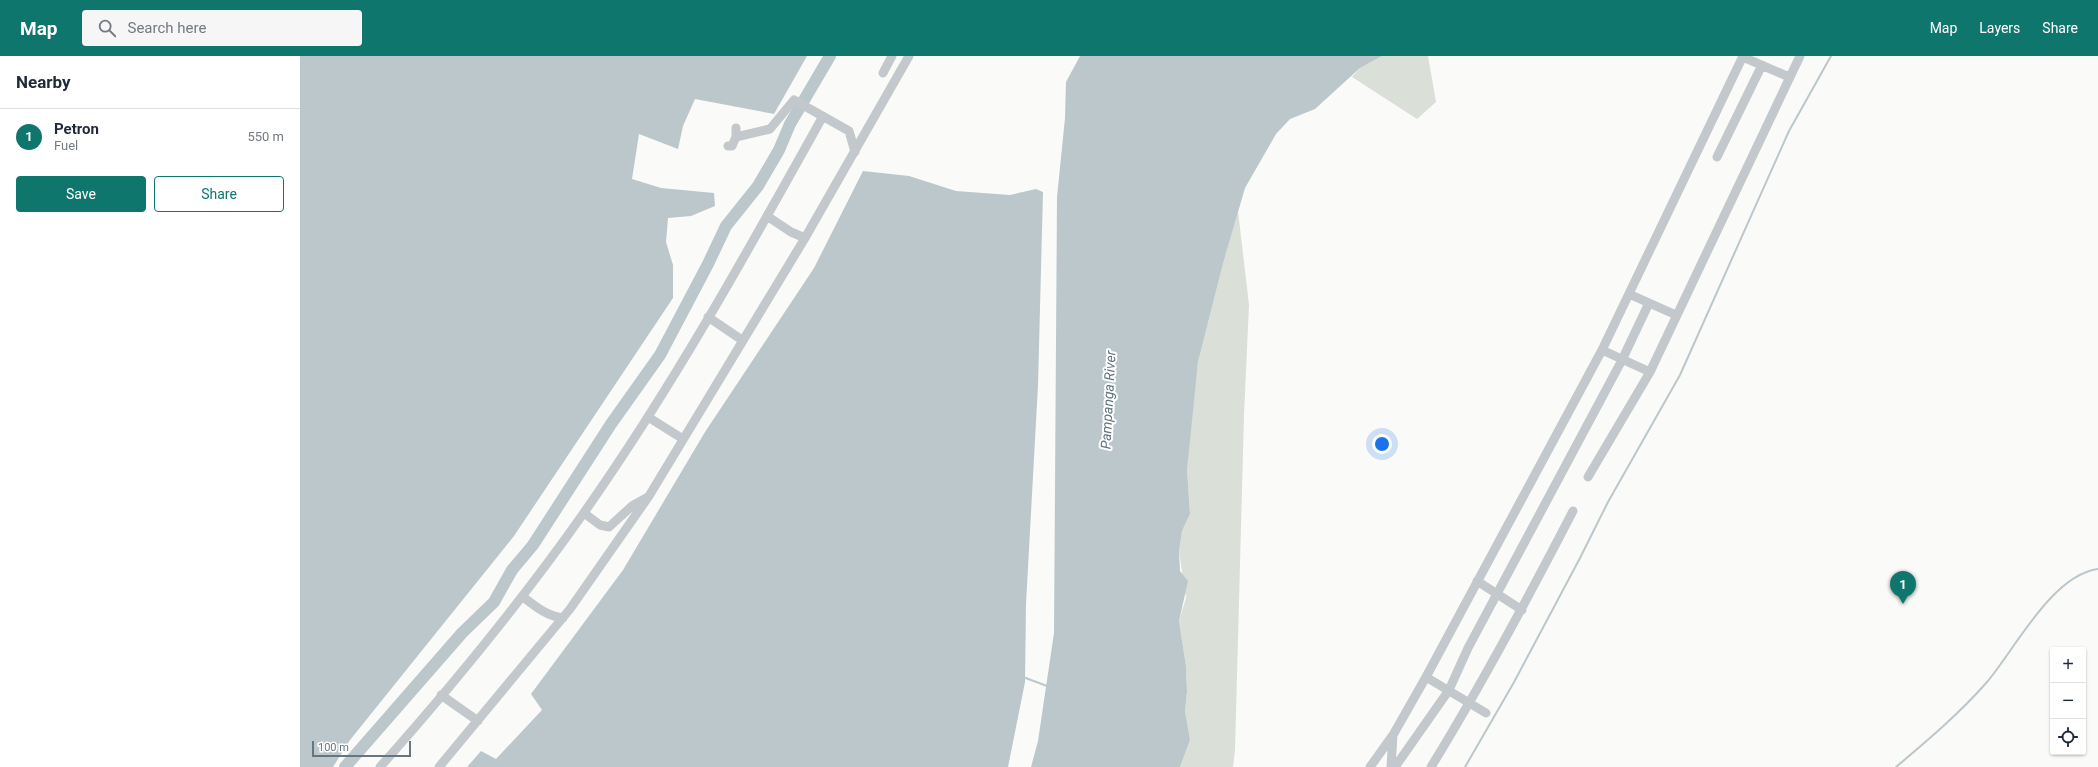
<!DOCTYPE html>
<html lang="en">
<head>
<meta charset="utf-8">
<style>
	:root { --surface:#fff; --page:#f6f6f7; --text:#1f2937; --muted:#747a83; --line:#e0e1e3; --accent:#0f766e }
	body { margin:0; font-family:Roboto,sans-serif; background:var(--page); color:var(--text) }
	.controls { position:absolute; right:12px; bottom:12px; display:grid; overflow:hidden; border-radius:4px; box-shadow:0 1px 3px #0004 }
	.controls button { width:36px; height:36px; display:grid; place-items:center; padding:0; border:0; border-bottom:1px solid var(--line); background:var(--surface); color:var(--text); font:20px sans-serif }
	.scale { position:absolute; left:12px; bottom:10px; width:99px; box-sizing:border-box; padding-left:4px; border:2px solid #657683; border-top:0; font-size:11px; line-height:14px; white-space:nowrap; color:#657683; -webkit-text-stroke:3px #fff; paint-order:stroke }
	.you { position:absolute; left:1082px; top:388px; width:14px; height:14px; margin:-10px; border:3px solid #fff; border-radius:50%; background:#1a73e8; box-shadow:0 0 0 6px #1a73e833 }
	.badge { display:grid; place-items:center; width:26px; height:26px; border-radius:50%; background:var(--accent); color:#fff; font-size:13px; font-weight:700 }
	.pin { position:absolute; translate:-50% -33px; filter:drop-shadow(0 1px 2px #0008) }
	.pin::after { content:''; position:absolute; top:21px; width:14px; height:12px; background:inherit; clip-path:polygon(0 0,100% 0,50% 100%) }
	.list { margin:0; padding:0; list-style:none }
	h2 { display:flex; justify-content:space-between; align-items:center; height:52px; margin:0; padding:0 16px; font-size:17px }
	h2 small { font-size:13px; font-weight:400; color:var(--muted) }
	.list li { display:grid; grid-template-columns:26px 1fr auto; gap:12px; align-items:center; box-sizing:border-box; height:56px; padding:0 16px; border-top:1px solid var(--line) }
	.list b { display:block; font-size:15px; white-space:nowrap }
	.list p { margin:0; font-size:13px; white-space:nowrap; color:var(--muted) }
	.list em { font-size:13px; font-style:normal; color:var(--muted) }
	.actions { display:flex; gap:8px; padding:12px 16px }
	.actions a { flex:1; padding:9px 0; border:1px solid var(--accent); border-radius:4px; text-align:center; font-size:14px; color:var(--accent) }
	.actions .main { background:var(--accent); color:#fff }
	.icon { flex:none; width:22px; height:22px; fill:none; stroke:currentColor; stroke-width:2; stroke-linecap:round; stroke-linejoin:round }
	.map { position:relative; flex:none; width:1798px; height:711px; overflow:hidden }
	header { display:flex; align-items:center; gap:24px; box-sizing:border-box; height:56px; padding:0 20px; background:var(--accent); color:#fff }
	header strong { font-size:19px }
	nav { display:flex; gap:22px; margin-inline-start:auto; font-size:14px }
	.search { width:280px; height:36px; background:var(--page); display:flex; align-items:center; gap:10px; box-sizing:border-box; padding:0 14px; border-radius:4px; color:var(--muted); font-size:15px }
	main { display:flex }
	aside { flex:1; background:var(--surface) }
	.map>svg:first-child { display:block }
	.green { fill:#dadfd7 }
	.water { fill:#bbc7cb }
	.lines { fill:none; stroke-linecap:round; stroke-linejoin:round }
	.stream { stroke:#bbc7cb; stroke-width:2 }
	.river { stroke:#bbc7cb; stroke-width:12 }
	.minor { stroke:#c3c8cc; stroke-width:9 }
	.labels { text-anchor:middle; stroke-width:4; stroke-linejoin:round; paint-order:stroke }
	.water-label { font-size:14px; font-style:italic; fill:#60757c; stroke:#fff }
</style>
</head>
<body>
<header>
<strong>Map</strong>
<div class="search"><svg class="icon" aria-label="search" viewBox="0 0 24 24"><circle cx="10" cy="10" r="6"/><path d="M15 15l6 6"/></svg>Search here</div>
<nav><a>Map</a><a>Layers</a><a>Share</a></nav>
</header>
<main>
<aside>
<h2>Nearby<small></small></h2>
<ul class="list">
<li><span class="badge">1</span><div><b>Petron</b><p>Fuel</p></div><em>550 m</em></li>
</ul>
<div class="actions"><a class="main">Save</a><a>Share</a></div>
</aside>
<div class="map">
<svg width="1798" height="711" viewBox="0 0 1798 711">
	<rect width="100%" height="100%" fill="#fafaf8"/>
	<path class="green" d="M1082,0H1128L1136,46L1117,63L1052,21L1060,12Z
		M938,155L949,249L944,359L935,694L933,711H880L890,684L885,655L887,636L886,610L879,565L886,542L879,495L882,475L890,458L887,413L888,388L898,306L924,204Z"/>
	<path class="water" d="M0,0H507L474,58L395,43L383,70L378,93L339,78L332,123L361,132L414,137L415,150L391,160L368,162L366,186L373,209V242L214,480L50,684L33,711H0Z
		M780,0H1082L1060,12L1015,53L990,63L976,78L945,132L924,204L898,306L887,413L890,458L882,475L879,495L880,515L888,525L879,565L886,610L887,636L885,655L890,684L880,711H731L738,685L754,577L757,141L765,62L766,26Z
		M563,115L609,120L656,135L710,139L736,133L743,136L738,329L726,548L725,626L708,711H167L181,695L196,703L242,654L231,638L323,514L405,376L514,212Z"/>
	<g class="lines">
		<path class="stream" d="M723,621L747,630
			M1165,711L1213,628L1280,502L1308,446L1380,319L1489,75L1531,0
			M1596,711C1628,684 1660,657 1687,626C1715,593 1752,519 1798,513"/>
		<path class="river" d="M45,711L162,577L194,546L212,514L233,489L311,368L360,299L408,208L426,170L458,130L479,94L490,68L530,0"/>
		<path class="minor" d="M1443,1L1489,21
			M583,17L592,0
			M436,72V81L470,73L494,44L549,75L555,96
			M428,90H432L436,81
			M1417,101L1462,9
			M467,160L491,176L505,182
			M1329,238L1376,259
			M408,261L442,284
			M1302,294L1350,316
			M348,361L383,383
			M1288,421L1350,316L1500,0
			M284,457L300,469L309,471L332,450L348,441
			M1177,525L1222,554
			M223,541C236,551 247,560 263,562
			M1126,621L1186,657
			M141,639L178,665
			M80,711C152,630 221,546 283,458C372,332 448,195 523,60
			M139,711L270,553L349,440L505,182L609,0
			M1070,711L1093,679L1126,621L1302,294L1443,0
			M1091,711L1093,679
			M1095,711L1149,634L1168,592L1322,304L1349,247
			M1131,711C1182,628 1228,542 1273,455"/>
	</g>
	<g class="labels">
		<g class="water-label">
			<text transform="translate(808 344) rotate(-87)" y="5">Pampanga River</text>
		</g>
	</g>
</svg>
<div class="controls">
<button>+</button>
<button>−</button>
<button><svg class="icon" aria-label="locate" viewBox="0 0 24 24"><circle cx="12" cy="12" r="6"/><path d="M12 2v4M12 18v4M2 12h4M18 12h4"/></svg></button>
</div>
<div class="scale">100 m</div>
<div class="you"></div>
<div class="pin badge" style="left:1603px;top:548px">1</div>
</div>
</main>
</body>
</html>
